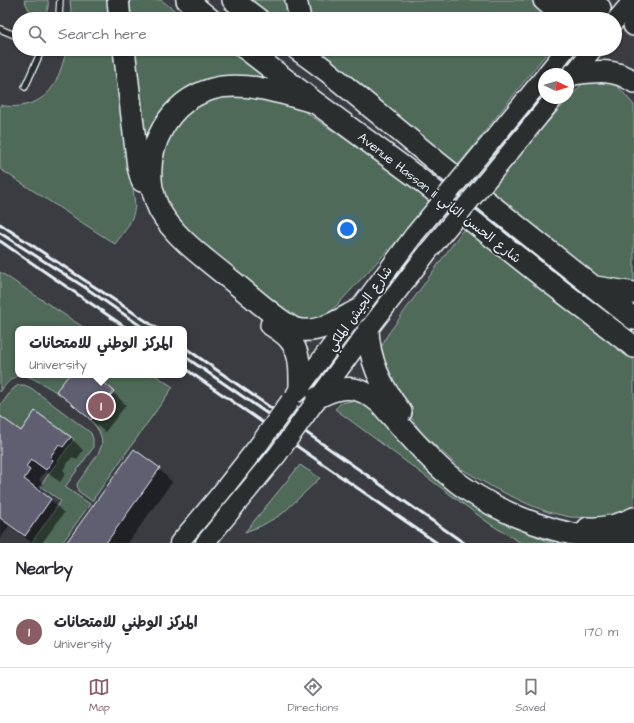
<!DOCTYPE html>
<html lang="en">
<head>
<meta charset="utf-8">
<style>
	:root { --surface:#fff; --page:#f2f2f3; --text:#2b2b33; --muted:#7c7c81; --line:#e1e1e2; --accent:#8a5d65 }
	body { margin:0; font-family:"Architects Daughter","Playpen Sans Arabic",sans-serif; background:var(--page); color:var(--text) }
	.compass { position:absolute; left:538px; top:68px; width:36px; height:36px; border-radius:50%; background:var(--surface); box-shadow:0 1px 3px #0004; rotate:94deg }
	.you { position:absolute; left:347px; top:229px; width:14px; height:14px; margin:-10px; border:3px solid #fff; border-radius:50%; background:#1a73e8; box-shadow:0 0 0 6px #1a73e833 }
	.badge { display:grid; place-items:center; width:26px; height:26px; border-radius:50%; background:var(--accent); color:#fff; font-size:13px; font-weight:700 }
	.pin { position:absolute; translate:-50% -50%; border:2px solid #fff; box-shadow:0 1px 4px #0006 }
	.popup { position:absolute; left:15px; top:326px; width:172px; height:52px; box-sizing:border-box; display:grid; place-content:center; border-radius:8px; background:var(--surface); filter:drop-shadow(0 1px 3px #0005); font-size:13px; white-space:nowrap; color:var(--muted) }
	.popup b { font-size:15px; color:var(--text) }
	.popup::after { content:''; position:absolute; left:50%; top:100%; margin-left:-8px; border:8px solid transparent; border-top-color:var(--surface) }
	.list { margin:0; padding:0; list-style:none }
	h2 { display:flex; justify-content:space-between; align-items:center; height:52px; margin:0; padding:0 16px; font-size:17px }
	h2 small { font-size:13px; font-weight:400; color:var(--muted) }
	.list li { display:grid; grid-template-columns:26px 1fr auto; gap:12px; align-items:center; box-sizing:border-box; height:72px; padding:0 16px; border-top:1px solid var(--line) }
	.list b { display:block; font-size:15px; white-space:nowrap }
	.list p { margin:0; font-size:13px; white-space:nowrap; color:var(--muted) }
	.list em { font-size:13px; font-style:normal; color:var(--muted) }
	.icon { flex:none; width:22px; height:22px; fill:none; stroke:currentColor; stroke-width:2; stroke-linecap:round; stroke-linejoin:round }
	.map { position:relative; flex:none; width:634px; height:543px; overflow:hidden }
	.search { position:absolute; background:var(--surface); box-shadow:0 1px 3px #0004; left:12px; right:12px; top:12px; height:44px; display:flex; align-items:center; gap:10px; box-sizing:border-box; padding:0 14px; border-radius:22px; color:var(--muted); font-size:15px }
	.sheet { height:124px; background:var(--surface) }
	nav { display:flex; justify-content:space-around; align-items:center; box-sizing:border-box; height:56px; border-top:1px solid var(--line); background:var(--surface); font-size:11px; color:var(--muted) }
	nav a { display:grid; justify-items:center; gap:2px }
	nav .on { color:var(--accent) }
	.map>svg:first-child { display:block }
	.green { fill:#506a59; stroke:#9caea8 }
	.shadow { fill:#0007 }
	.building { fill:#615f71; stroke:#e8f1f8 }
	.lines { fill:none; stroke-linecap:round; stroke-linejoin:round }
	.lane-casing { stroke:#e8f1f8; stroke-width:8 }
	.primary-casing { stroke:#e8f1f8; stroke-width:21 }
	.highway-casing { stroke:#e8f1f8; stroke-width:24 }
	.lane { stroke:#2a2d2e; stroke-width:5.5 }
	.primary { stroke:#2a2d2e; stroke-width:18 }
	.highway { stroke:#2a2d2e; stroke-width:21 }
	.rail { stroke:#e8f1f8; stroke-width:3 }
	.primary-bridge-casing { stroke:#e8f1f8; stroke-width:21; stroke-linecap:butt }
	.primary-bridge { stroke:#2a2d2e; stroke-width:18 }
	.labels { text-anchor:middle; stroke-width:4; stroke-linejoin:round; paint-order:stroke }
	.street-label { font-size:13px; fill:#e8f1f8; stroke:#2a2d2e }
</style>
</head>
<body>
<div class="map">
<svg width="634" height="543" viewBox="0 0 634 543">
	<rect width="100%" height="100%" fill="#3a3c42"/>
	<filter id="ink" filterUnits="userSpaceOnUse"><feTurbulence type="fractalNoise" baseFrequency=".025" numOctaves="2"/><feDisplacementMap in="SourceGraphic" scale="8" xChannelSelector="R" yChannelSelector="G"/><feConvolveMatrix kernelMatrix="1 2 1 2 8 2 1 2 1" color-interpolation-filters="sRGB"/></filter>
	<g filter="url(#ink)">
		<path class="green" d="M24,0H48C49,7 47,14 42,19H21L29,15L30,12Z
			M70,0H112L114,19H72Z
			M124,0H161L186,19H127Z
			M245,0H290L295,19H269Z
			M302,0H533L552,15L554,19H306Z
			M67,49H118L135,206C133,222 124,232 115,244L0,169V105C7,107 18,107 25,105C55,98 59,75 67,49Z
			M131,49H227L271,81H226L143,145Z
			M321,49H550L456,168L333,64Z
			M591,80L614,82L634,105V287L596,280L484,193L582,84Z
			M244,92L298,107L345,139L430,201L404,233L324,319L314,322L294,319L181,230L162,200L158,158L176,119L204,99Z
			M465,227L634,360V505L617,514L599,518L570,517L548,512L530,505L494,488L460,468L422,433L400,402L380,350L386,337Z
			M0,272L86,329H18V375H21C11,377 6,384 0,392Z
			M24,375H155L173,387L92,501L78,491L77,484C82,476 99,455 101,447C110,422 44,382 24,375Z
			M18,385H24L31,388L91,433L93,439V448L65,487L90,504L62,543H34L32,542L61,501L40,486L74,439L35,411L21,431L0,416V406L12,390Z
			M361,399L500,518L542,539L554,543H521L490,524L335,409L341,403Z
			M300,465L320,478L282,514L261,526L245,532Z"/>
		<path class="shadow" d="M70,375H92L113,392L126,405L105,432L70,404L57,391Z
			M0,418L21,433L70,437L83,450L77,460L72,457L63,470L66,473L60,482L45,471L39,480L43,484L38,491L51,500L64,513L42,543H32L9,526L0,539Z
			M159,469L172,482L128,543H68Z"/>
		<path class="building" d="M69,375H94L114,391L91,420L56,391Z
			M35,411L71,437L63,447L59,444L50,457L53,460L46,470L31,459L26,467L30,470L24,479L51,499L25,536L0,518V416L21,431Z
			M134,449L160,468L106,543H66Z"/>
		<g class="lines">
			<defs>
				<path id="lane" d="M56,19L59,15L60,0
					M0,29L19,37
					M25,87L42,49"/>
				<path id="primary" d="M615,21L633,0
					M546,74L566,49
					M568,80L593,49
					M490,143L544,77
					M506,157L554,98
					M296,393L414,235
					M305,416L368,330L431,248
					M179,543L220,494L260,443
					M205,543L278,454"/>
				<path id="highway" d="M118,0L120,19
					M187,0L210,19
					M233,0L258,19
					M296,0L300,19
					M544,0L551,6L562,19
					M561,0L579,6L600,8
					M634,14V25
					M124,49L138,167L142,181
					M246,49L316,103L418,178L548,281L634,347
					M297,49L327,71L437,162L634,319
					M573,74C597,71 614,68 634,82
					M316,103C286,94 243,80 212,89C169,101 145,146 152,188C154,195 156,204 160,211C176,239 206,259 231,280C249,294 266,310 285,323C289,325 292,328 296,329C318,335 340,319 358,310
					M595,287L634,293
					M271,325C277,329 284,333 289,339C301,352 300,371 300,388
					M368,330C369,361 382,388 401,412
					M317,398C341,384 359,385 380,403C402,428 423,453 447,474C486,508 544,531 594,538C607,540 621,540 634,540
					M588,528C605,529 619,525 634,518"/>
			</defs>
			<use href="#lane" class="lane-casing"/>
			<use href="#primary" class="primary-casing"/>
			<use href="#highway" class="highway-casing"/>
			<use href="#lane" class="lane"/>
			<use href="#primary" class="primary"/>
			<use href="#highway" class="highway"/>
			<path class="rail" d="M0,224L158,329
				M0,233L86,288L145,329
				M0,241L128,329
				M184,347L464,543
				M184,356L281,423
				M184,368L437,543"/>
			<defs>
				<path id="primary-bridge" d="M414,235L490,143
					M431,248L506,157
					M260,443L290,401
					M278,454L305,416"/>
			</defs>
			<use href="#primary-bridge" class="primary-bridge-casing"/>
			<use href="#primary-bridge" class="primary-bridge"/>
		</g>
	</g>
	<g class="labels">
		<g class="street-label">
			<text transform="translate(440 197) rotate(38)" y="5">Avenue Hassan II شارع الحسن الثاني</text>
			<text transform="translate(359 308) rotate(-54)" y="5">شارع الجيش الملكي</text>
		</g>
	</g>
</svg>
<svg class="compass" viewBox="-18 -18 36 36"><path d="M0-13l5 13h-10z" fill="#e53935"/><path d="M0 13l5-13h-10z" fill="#7c7c81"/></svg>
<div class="you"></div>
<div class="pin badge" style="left:101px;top:406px">1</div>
<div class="popup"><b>المركز الوطني للامتحانات</b>University</div>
<div class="search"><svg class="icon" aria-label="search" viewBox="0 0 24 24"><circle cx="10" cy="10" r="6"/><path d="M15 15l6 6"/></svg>Search here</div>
</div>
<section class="sheet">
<h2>Nearby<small></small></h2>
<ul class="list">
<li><span class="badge">1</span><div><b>المركز الوطني للامتحانات</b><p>University</p></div><em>170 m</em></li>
</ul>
</section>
<nav>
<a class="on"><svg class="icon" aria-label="map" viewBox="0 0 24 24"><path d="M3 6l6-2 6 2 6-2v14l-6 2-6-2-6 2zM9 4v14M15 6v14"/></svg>Map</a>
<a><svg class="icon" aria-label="directions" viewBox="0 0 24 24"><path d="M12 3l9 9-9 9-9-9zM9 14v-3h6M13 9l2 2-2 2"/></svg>Directions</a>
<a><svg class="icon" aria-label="saved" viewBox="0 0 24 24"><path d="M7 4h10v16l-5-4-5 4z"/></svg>Saved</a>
</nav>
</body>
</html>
